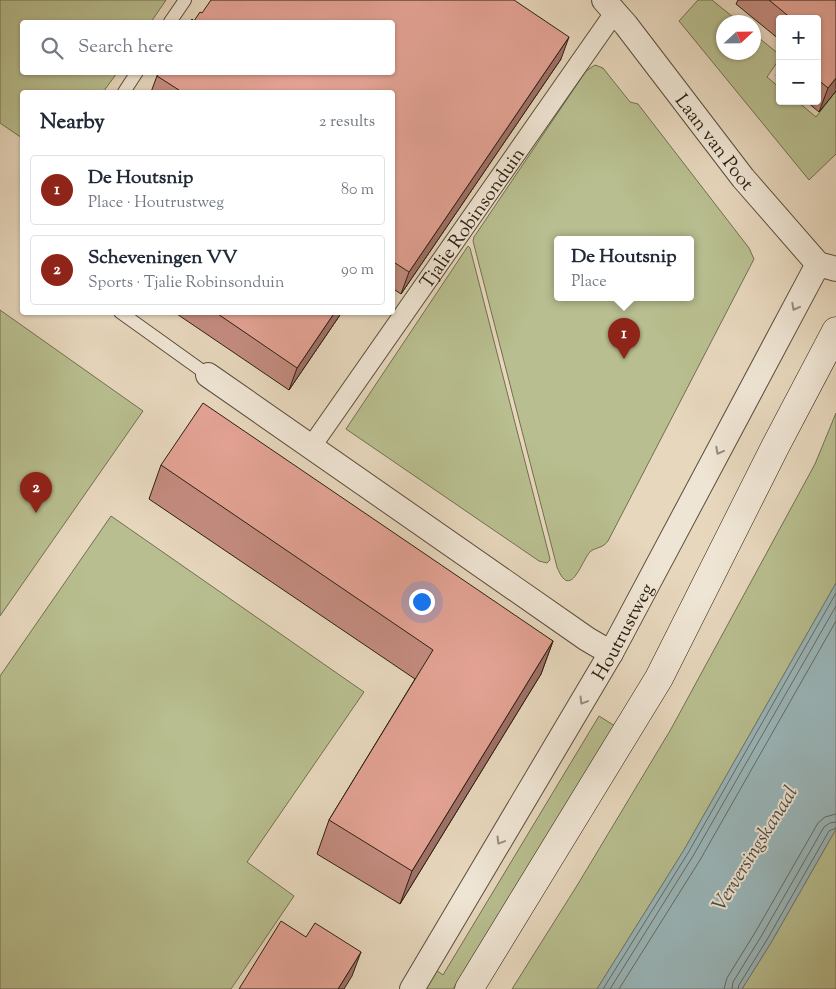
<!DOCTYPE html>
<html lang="en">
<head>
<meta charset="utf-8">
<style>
	:root { --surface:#fff; --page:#f6f6f7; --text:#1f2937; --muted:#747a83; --line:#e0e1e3; --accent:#8f2418 }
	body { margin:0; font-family:"Sorts Mill Goudy",serif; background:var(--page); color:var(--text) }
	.controls { position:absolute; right:15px; top:15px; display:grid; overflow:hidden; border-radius:5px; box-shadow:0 1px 4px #0004 }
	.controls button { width:45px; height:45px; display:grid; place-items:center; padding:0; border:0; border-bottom:1px solid var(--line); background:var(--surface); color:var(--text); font:25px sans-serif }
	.compass { position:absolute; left:716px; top:15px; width:45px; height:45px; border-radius:50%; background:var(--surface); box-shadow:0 1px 4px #0004; rotate:68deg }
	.you { position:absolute; left:421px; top:601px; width:18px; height:18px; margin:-12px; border:4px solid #fff; border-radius:50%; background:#1a73e8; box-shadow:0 0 0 8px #1a73e833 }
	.badge { display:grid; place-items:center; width:32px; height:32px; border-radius:50%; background:var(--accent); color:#fff; font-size:16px; font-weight:700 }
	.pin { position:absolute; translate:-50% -41px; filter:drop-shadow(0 1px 2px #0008) }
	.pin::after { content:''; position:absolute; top:26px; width:18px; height:15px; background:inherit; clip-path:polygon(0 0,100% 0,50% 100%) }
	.popup { position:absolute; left:554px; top:236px; width:140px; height:65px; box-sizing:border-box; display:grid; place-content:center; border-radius:5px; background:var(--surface); filter:drop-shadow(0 1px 4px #0005); font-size:16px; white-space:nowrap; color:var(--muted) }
	.popup b { font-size:19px; color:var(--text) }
	.popup::after { content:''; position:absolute; left:50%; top:100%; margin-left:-10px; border:10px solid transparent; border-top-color:var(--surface) }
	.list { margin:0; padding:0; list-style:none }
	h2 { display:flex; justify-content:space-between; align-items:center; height:65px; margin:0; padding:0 20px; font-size:21px }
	h2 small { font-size:16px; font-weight:400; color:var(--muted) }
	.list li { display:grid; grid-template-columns:32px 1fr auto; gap:15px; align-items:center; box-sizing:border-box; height:70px; margin:0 10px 10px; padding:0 10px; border:1px solid var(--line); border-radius:5px }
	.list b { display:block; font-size:19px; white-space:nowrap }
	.list p { margin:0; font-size:16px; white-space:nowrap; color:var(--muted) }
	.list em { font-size:16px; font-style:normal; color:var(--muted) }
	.icon { flex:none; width:28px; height:28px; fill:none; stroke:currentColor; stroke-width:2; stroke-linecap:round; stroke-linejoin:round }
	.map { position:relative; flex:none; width:836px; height:989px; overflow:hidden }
	.search { position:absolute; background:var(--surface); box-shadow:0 1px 4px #0004; left:20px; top:20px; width:375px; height:55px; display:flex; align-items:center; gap:12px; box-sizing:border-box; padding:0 18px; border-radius:5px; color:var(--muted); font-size:19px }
	.panel { position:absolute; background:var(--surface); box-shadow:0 1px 4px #0004; left:20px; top:90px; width:375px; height:225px; border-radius:5px }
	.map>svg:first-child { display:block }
	.green { fill:#b8be8f; stroke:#726f50; fill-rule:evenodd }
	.water { fill:#9ab7bb; stroke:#6e7b77 }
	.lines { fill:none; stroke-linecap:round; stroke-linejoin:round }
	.shore { stroke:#626c66; stroke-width:1 }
	.service-casing { stroke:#5a4e3d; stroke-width:14 }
	.pedestrian-casing { stroke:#5a4e3d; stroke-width:21 }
	.minor-casing { stroke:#5a4e3d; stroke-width:26 }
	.secondary-casing { stroke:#2b2012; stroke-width:29 }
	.service { stroke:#efe5d4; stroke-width:12 }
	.pedestrian { stroke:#efe5d4; stroke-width:19 }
	.minor { stroke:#efe5d4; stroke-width:24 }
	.secondary { stroke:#efe5d4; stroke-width:28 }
	.wall { fill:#c38b7f; stroke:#2b2012 }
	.shaded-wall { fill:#9f7168; stroke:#2b2012 }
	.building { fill:#e3a294; stroke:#2b2012 }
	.oneway { stroke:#978c7d }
	.labels { text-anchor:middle; stroke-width:4; stroke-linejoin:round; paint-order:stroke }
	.street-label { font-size:19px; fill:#2b2012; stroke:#efe5d4 }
	.water-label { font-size:20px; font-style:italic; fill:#4c4d45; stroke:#efe5d4 }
</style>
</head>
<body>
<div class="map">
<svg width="836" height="989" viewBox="0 0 836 989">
	<rect width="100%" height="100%" fill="#e7d7bd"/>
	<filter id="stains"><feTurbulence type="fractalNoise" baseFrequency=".004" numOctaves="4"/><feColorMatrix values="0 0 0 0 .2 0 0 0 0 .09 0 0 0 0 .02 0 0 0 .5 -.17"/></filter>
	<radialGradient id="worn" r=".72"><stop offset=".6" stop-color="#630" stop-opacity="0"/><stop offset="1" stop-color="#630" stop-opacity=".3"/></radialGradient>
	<path class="green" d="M0,0H166L151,22H22V72L117,73L103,92H22V138L0,123Z
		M698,0H712L739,22H724V52H754V34L780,55V58L767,77L780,88V101H797L816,117L836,91V154L809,180L679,21Z
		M595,65L603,68L630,102L638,104L749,248L754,259L608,541C603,548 597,547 591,551C582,558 571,603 557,567L473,241L474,237L586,71ZM558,240H690V298H558Z
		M468,246L470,248L549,555L550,560L547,563L539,561L346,429Z
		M0,310L143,411L0,616Z
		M836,413V583L684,850L597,989H512L578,884L671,729L815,464Z
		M111,516L364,692L247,862L294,896L231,989H0V676Z
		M599,716L615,726L453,989H424L436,970L443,975Z
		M836,829V989H742L772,941Z"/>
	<path class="water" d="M836,583V829L772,941L742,989H597L684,850Z"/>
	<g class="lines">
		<path class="shore" d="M603,989L688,853L836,593
			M610,989L693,856L836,606
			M619,989L700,860L836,621
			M724,989L727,978L756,931L818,823L825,817L836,814
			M732,989L733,982L762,935L824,827L830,823L836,822
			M738,989L739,985L768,938L829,831L836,828"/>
		<defs>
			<path id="service" d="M170,22L185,0
				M124,92L137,72
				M120,312L208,375"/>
			<g id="pedestrian">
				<path id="s1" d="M311,447L615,12"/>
			</g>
			<g id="minor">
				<path id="s2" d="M604,0L626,25L743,178L818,264L836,269"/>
				<path d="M208,375L587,639L611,653"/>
				<path id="s3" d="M412,989L611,653L818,264"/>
			</g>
			<path id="secondary" d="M469,989L659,678L775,447L836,331"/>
		</defs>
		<use href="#service" class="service-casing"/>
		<use href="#pedestrian" class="pedestrian-casing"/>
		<use href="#minor" class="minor-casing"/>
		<use href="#secondary" class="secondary-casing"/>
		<use href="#service" class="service"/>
		<use href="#pedestrian" class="pedestrian"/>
		<use href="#minor" class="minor"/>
		<use href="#secondary" class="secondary"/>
	</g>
	<path class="wall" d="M738,0H836V91L819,112L806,101H817V19H780V40L736,4Z
		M202,13L561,59L401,294L392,288V92H151L157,76L392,72L194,21Z
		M780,67V79L776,76Z
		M174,312H342L289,390Z
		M161,465L553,641L541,674L400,904L317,854L329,820L415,679L149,499Z"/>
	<path class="shaded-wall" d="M569,37L561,59L401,294L409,272Z
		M836,78V91L819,112L828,88Z
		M335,312H342L289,390L297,368Z
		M553,641L541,674L400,904L412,871Z
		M361,952L352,976L344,989H338Z"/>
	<path class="building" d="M211,0H514L569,37L409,272L392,261V92H182L157,76L159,72H392V22H190L192,19L194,21L200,12L202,13Z
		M769,0H836V78L828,88L817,79V19H792Z
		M215,312H335L297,368Z
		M203,403L553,641L412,871L329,820L433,650L161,465Z
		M281,921L306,937L315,923L361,952L338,989H239Z"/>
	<defs><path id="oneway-chevron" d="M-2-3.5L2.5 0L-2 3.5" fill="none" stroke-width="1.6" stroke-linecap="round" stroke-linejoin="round" transform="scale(1.25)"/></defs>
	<g class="oneway">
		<use href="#oneway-chevron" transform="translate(795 307) rotate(118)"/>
		<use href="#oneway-chevron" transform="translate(719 451) rotate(118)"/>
		<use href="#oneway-chevron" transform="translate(583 701) rotate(121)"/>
		<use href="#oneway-chevron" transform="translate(500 841) rotate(121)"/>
	</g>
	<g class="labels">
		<g class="street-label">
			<text dy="7" stroke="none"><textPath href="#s2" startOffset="180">Laan van Poot</textPath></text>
			<text dy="7" stroke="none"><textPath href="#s1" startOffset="280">Tjalie Robinsonduin</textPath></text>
			<text dy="7" stroke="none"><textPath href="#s3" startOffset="415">Houtrustweg</textPath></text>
		</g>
		<g class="water-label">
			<text transform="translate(754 848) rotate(-58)" y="7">Verversingskanaal</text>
		</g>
	</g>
	<rect width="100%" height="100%" filter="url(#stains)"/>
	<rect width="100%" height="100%" fill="url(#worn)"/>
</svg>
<div class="controls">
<button>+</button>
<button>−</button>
</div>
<svg class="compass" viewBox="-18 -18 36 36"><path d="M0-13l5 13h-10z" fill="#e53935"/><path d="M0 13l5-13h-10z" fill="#747a83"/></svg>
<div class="you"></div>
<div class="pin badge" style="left:624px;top:359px">1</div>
<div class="popup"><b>De Houtsnip</b>Place</div>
<div class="pin badge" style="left:36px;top:513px">2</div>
<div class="search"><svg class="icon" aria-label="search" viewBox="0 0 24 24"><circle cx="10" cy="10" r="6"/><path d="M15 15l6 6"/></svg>Search here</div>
<section class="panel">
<h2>Nearby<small>2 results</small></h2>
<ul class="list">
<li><span class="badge">1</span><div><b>De Houtsnip</b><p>Place · Houtrustweg</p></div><em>80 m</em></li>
<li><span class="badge">2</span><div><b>Scheveningen VV</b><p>Sports · Tjalie Robinsonduin</p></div><em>90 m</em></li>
</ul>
</section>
</div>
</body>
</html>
